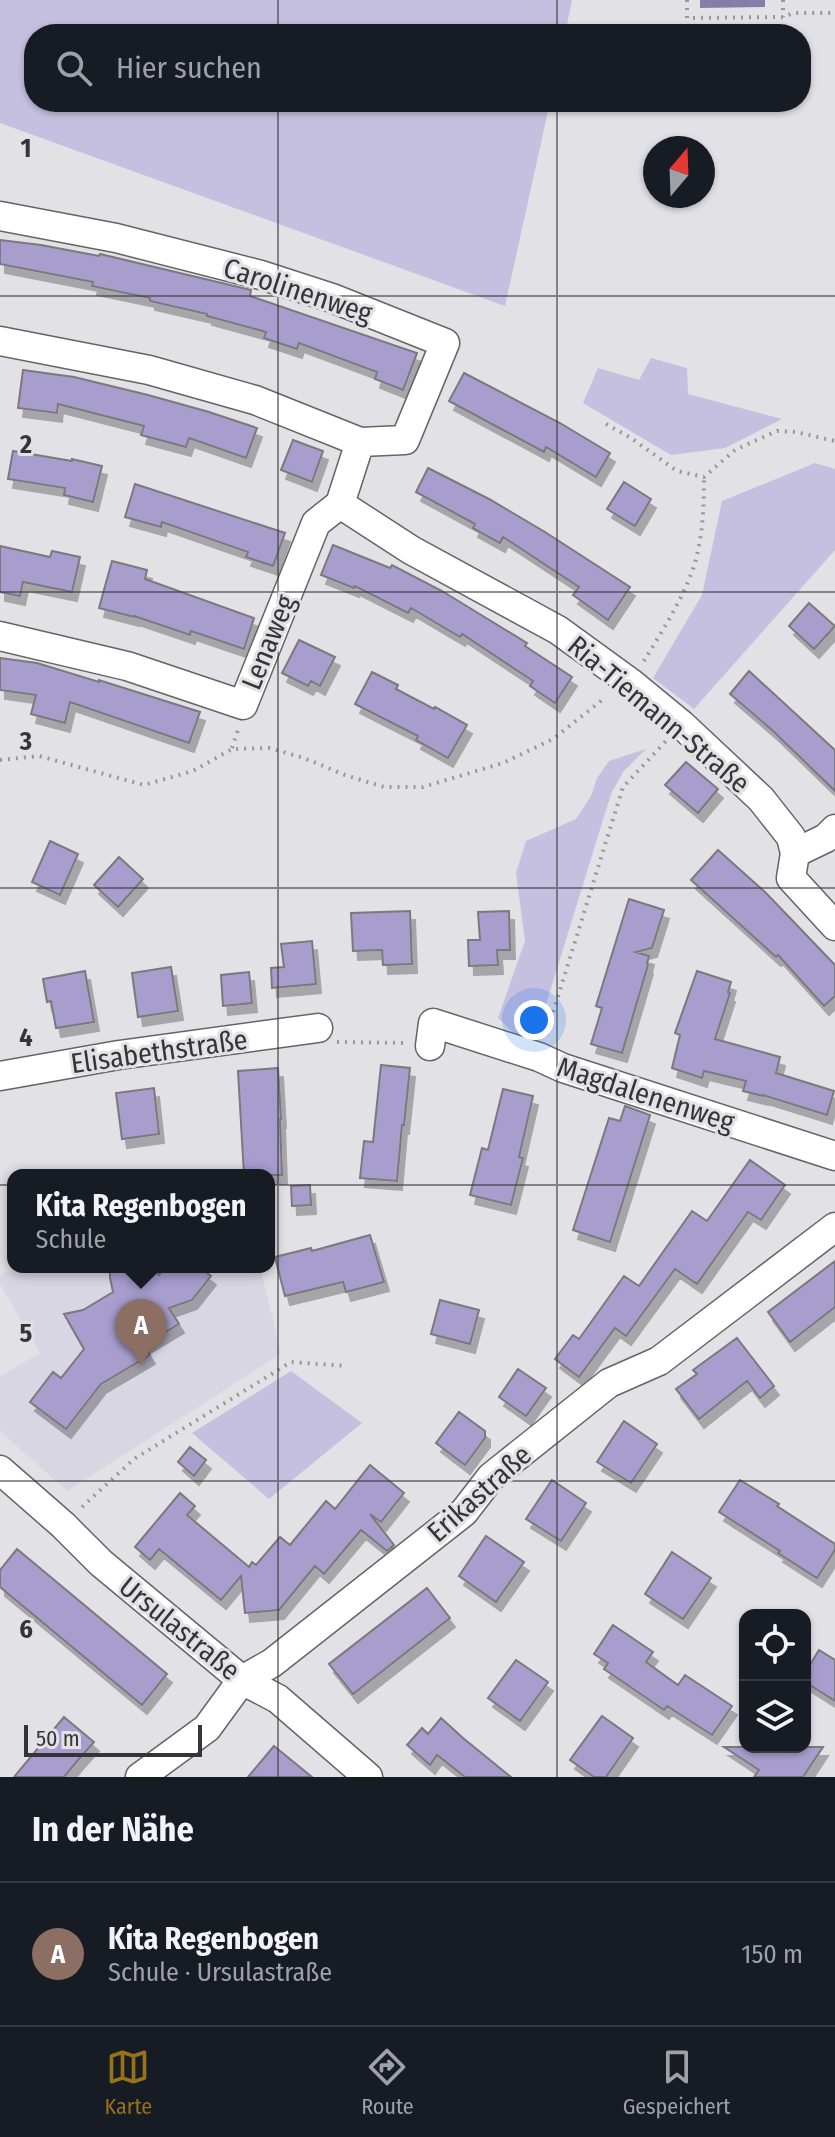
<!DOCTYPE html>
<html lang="de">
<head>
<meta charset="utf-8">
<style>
	:root { --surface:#171b24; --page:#242831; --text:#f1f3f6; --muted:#9ea1a6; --line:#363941; --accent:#96721b }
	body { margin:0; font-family:"Fira Sans Condensed",sans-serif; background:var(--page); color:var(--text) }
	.controls { position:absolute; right:24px; bottom:24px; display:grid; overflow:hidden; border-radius:16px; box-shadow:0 2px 6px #0004 }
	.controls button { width:72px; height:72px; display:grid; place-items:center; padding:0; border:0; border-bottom:2px solid var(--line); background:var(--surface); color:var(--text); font:40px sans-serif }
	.compass { position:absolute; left:643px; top:136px; width:72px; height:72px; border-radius:50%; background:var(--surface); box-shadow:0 2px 6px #0004; rotate:19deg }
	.scale { position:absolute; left:24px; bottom:20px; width:178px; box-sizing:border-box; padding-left:8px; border:4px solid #353436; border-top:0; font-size:22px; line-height:28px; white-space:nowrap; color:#353436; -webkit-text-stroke:6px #e2e1e6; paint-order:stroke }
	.you { position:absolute; left:534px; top:1020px; width:28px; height:28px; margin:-20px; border:6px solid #fff; border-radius:50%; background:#1a73e8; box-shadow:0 0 0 12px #1a73e833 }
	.badge { display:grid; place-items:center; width:52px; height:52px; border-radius:50%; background:var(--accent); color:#fff; font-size:26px; font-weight:700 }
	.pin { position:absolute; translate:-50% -66px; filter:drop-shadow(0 2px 4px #0008) }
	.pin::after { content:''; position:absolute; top:42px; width:28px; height:24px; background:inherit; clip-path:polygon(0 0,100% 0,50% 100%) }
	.popup { position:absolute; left:7px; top:1169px; width:268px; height:104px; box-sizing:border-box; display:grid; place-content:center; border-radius:16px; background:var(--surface); filter:drop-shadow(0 2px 6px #0005); font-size:26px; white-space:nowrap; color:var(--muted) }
	.popup b { font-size:30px; color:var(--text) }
	.popup::after { content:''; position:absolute; left:50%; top:100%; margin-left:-16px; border:16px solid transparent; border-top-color:var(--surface) }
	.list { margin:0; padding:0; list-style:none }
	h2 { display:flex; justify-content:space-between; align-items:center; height:104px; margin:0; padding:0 32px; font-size:34px }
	h2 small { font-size:26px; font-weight:400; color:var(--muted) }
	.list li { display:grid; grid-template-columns:52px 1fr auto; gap:24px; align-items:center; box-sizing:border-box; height:144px; padding:0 32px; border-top:2px solid var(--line) }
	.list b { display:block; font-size:30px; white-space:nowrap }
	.list p { margin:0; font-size:26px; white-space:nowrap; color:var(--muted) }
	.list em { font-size:26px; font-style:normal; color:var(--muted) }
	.icon { flex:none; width:44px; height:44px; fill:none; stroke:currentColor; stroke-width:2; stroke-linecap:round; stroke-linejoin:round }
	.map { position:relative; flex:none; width:835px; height:1777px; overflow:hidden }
	.search { position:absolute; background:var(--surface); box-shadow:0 2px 6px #0004; left:24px; right:24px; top:24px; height:88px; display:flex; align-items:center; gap:20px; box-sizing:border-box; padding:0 28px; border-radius:32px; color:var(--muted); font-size:30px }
	.sheet { height:248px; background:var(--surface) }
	nav { display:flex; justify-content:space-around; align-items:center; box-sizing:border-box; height:112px; border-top:2px solid var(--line); background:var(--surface); font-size:22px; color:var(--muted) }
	nav a { display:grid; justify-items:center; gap:4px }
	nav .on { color:var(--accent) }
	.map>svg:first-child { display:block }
	.built { fill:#d8d6e2 }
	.green { fill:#c5bfe0 }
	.water { fill:#867dab }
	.building { fill:#a79ece; stroke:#7a797d; stroke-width:2; filter:url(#shadow) }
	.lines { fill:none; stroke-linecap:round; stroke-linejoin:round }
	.street-casing { stroke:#646367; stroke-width:31 }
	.path { stroke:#97969a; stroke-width:4; stroke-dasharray:2 6; stroke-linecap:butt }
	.street { stroke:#fff; stroke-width:28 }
	.grid { fill:none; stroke:#353436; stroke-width:2; stroke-opacity:0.55 }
	.labels { text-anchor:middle; stroke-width:6; stroke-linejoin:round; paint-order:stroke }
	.street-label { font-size:28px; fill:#353436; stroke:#e2e1e6 }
	.grid-label { font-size:26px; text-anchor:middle; font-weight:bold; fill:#353436; stroke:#e2e1e6; stroke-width:6; stroke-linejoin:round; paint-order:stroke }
</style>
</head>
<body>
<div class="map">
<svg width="835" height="1777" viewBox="0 0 835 1777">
	<defs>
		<filter id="shadow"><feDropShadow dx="5" dy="9" stdDeviation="0" flood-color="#0004"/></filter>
	</defs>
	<rect width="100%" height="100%" fill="#e2e1e6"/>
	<path class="built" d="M20,1267H260L281,1354L67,1491L0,1431V1376L40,1353L0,1284V1274Z"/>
	<path class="green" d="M0,0H572L565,34H34V102H550L505,306L0,123Z
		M651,358L687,368L688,394L782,419L725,448L671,455L583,403L598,368L639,380Z
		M815,463L835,469V550L694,709L653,678L702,595L722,501Z
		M646,749L623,772L611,794L534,1043L520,1039L498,1018L525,941L516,873L526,841L576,819L591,796L597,778L609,761Z
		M291,1371L362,1423L269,1499L192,1433Z"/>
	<path class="water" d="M700,0H765V7L700,8Z"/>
	<path class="building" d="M0,240L41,245L99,256L100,254L251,290L250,296L417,353L403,390L375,379L377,372L299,343L297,349L264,338L266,332L207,316V314L150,301V298L92,286L93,282L0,264Z
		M23,370L74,377L148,395L209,412L257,428L246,458L189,438L186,447L141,435L144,426L58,404L57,413L18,408Z
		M464,373L560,423L610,453L596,477L546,447L544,452L449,401Z
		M293,440L323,451L312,482L281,470Z
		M13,451L72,461V459L102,466L93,502L64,495L65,488L8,479Z
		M428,468L489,499L545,532L630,587L608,620L573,595L579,587L503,537L500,543L473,528L475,524L416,492Z
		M624,482L651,499L635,526L607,509Z
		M135,484L285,533L273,566L246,557L248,552L162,522L161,527L125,517Z
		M333,545L390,568L392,565L442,591L527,643L525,646L572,677L555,703L530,686L533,681L462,634L460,637L411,608L408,613L355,586L354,588L321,575Z
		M0,546L50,557L52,551L80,557L72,592L23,582L20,596L0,592Z
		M112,561L147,570L145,579L254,618L244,649L191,631L190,635L134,616V617L99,608Z
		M809,603L835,626L814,649L789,626Z
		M299,640L335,657L320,686L311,681L308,686L282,673Z
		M0,658L37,663L99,682V680L200,712L189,743L70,702L65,723L31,714L36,695L0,690Z
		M749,671L835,750V791L773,731L730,694Z
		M372,672L398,685L396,689L434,709L435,707L467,725L448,758L416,740L418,736L355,704Z
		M686,762L718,789L698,813L665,785Z
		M50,841L78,854L60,895L32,882Z
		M718,850L766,893L835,965V996L824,1006L778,955L776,957L691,880Z
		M119,857L143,879L118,907L94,885Z
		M629,899L664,910L652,948L636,952L649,956L647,964L648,965L622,1053L591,1044L602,1008L596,1006Z
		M410,911L412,964L383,965L382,950L353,951L351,913Z
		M509,911L510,950H497L498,965L469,966L468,940H480L478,912Z
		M312,941L316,984L272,988L271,968L284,967L281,944Z
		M171,967L178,1011L138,1017L132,973Z
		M85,971L94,1022L56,1028L51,1001L47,1002L43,979Z
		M697,971L731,982L728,992L730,993L715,1039L780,1057L776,1073L834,1091L827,1115L763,1095V1096L743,1091L746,1081L704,1071L702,1078L672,1068L680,1035L675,1033Z
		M249,972L252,1003L223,1006L221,975Z
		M381,1065L410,1068L404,1125H402L397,1181L360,1178L364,1141L373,1142Z
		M278,1068L281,1119H280L282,1175H244L238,1071Z
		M154,1088L159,1134L122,1139L116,1093Z
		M503,1089L533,1096L519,1157L523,1158L511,1205L470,1195L482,1148L488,1150Z
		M625,1106L650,1115L610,1242L573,1230L609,1118L620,1121Z
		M750,1160L785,1185L761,1220L748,1212L697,1284L675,1269L626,1336L615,1328L579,1377L555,1359L573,1335L579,1339L624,1276L639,1286L692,1211L707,1221Z
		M310,1185L311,1205L292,1206L291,1186Z
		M370,1235L384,1282L346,1292L343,1282L285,1296L275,1257L311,1248L312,1251Z
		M835,1261V1307L790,1342L768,1312Z
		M110,1267H149L159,1275L165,1267H199L211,1276L192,1300L169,1308L179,1324L144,1345L150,1355L101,1384L66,1429L30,1402L53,1372L61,1378L84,1349L64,1314L83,1310L113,1292L110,1278Z
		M440,1300L479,1310L470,1344L431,1334Z
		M737,1338L774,1386L760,1398L747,1381L699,1419L676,1389L697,1374L693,1370Z
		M518,1369L546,1388L526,1416L499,1397Z
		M459,1412L485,1431V1438L465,1465L436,1443Z
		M624,1421L657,1444L631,1483L597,1462Z
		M190,1447L206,1460L194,1476L178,1462Z
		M370,1465L404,1493L381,1522L370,1514L394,1545L387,1551L361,1530L324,1574L315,1566L279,1610L245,1613L241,1576L221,1600L159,1549L150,1560L135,1547L180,1493L195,1506L187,1515L249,1567L252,1562L256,1565L280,1537L290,1545L326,1501L335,1509Z
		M552,1480L586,1503L561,1541L526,1519Z
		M740,1480L779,1504L777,1506L835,1544V1550L817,1578L778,1553L780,1551L719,1512Z
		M486,1536L524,1562L496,1602L459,1576Z
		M17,1549L167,1674L142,1705L0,1587V1570Z
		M672,1552L711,1578L683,1619L645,1594Z
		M427,1588L450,1618L353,1694L329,1664Z
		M613,1625L653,1652L646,1662L678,1685L685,1675L732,1706L712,1735L667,1706L664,1710L604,1669L608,1663L594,1654Z
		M819,1650L835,1660V1701L805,1682V1673Z
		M516,1660L548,1682L520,1721L488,1698Z
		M602,1716L633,1738L606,1777H594L570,1760Z
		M64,1717L94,1742L78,1760L64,1777H14Z
		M441,1718L463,1738L511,1777H465L437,1755L430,1765L407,1745L422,1728L428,1734Z
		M274,1746L312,1777H248Z
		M724,1747H823L803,1777H754L759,1770Z"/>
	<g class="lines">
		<defs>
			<path id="street" d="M0,216L116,238L261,275L332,298L445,343L405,440L360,442L255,400L149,370L0,341
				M340,504L411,550L558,630L631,683L682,725L761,799L791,837L795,853L791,878L835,926
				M0,636L127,666L243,705L316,523L340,504L360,442
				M795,853L826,838L835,829
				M430,1046L433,1023L539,1057L563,1068L835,1156
				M0,1076L119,1055L318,1028
				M0,1470L63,1525L101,1563L242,1680L278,1699L368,1777
				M140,1777L207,1728L242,1680L272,1663L464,1512L491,1477L609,1383L659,1361L835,1227"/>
		</defs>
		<use href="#street" class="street-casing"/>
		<path class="path" d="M687,0V18L783,17L793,13H835
			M783,0V17
			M606,424L631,438L677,471L704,477L735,450L777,431L796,432L835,441
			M644,661C662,631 687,593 696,559C703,532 704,505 704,477
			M232,748L238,730
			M0,760L39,756L144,785L193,771L232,749L269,748L304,758L345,775L384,787H423L503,763L553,739L606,697
			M546,1035L623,787L666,741
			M337,1042L404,1043
			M82,1507L134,1459L291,1362L347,1366"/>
		<use href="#street" class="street"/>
	</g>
	<path class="grid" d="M278,0V34M557,0V34M278,102V1777M557,102V1777M0,296H835M0,592H835M0,888H835M0,1185H835M0,1481H835"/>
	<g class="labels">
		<g class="street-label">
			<text transform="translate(298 290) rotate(18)" y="10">Carolinenweg</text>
			<text transform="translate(268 642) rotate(-68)" y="10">Lenaweg</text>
			<text transform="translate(659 714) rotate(40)" y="10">Ria-Tiemann-Straße</text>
			<text transform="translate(159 1051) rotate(-8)" y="10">Elisabethstraße</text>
			<text transform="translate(646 1094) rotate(18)" y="10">Magdalenenweg</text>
			<text transform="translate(479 1493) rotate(-42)" y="10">Erikastraße</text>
			<text transform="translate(180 1628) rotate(39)" y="10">Ursulastraße</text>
		</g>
	</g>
	<g class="grid-label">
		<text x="26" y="157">1</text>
		<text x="26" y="453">2</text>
		<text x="26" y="750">3</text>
		<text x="26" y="1046">4</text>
		<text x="26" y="1342">5</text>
		<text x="26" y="1638">6</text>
	</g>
</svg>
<div class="controls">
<button><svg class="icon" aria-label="locate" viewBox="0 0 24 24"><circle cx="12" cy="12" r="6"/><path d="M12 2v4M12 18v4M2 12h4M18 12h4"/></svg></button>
<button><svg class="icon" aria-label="layers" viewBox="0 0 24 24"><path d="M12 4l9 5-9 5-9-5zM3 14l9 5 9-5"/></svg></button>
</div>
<svg class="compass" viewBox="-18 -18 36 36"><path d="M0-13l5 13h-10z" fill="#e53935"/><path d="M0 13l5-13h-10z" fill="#9ea1a6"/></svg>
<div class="scale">50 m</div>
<div class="you"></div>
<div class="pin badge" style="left:141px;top:1365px;background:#8d6e63">A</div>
<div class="popup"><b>Kita Regenbogen</b>Schule</div>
<div class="search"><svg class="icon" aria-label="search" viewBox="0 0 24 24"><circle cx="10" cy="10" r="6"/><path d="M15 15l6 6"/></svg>Hier suchen</div>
</div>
<section class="sheet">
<h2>In der Nähe<small></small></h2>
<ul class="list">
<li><span class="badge" style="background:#8d6e63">A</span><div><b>Kita Regenbogen</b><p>Schule · Ursulastraße</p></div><em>150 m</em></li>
</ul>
</section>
<nav>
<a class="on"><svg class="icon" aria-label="map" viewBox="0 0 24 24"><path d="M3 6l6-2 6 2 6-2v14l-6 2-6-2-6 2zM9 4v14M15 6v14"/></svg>Karte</a>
<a><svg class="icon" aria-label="directions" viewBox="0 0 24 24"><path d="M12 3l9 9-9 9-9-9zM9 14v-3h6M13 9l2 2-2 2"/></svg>Route</a>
<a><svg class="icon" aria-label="saved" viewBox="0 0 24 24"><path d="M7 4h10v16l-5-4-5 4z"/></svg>Gespeichert</a>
</nav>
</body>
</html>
